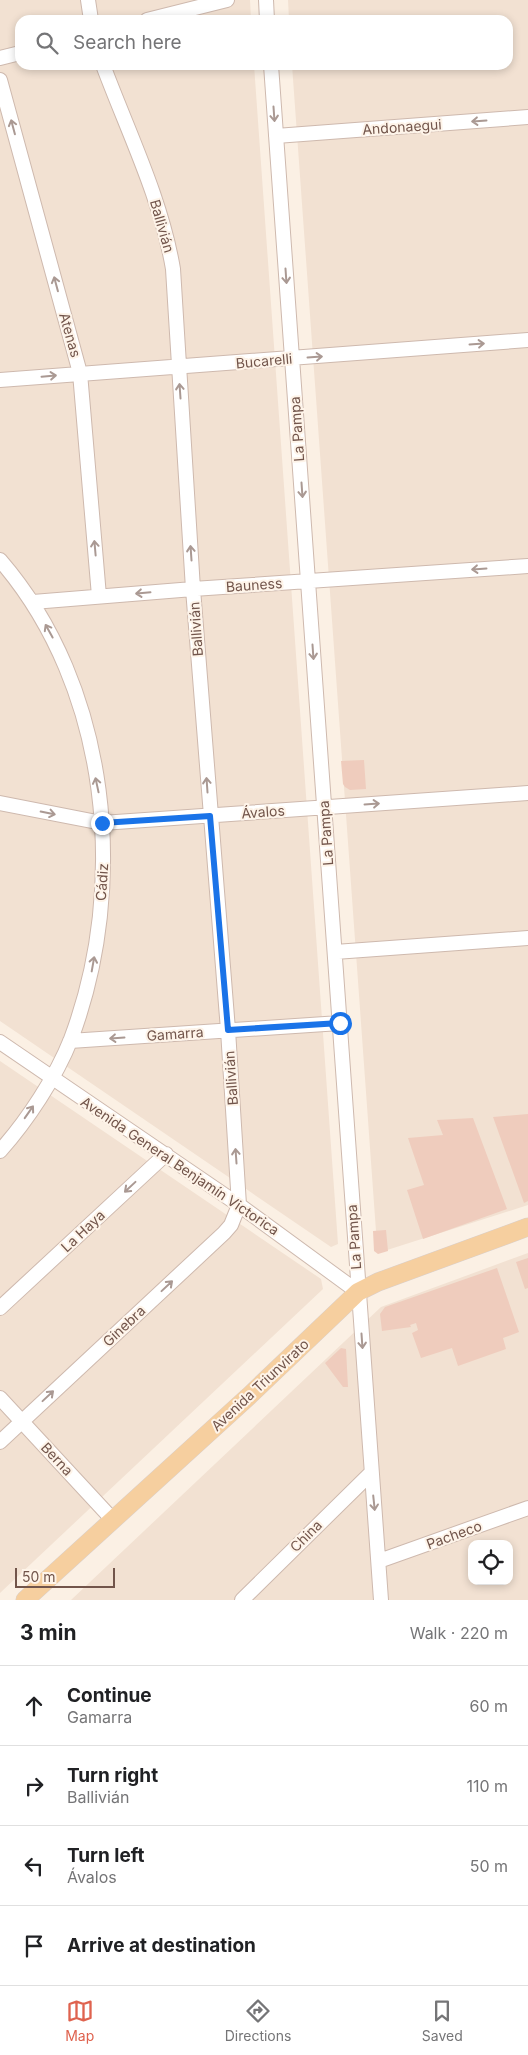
<!DOCTYPE html>
<html lang="en">
<head>
<meta charset="utf-8">
<style>
	:root { --surface:#fff; --page:#f6f6f6; --text:#202124; --muted:#757577; --line:#e0e0e0; --accent:#df634f }
	body { margin:0; font-family:Inter,sans-serif; background:var(--page); color:var(--text) }
	.controls { position:absolute; right:15px; bottom:15px; display:grid; overflow:hidden; border-radius:10px; box-shadow:0 2px 8px #0003 }
	.controls button { width:45px; height:45px; display:grid; place-items:center; padding:0; border:0; border-bottom:1px solid var(--line); background:var(--surface); color:var(--text); font:25px sans-serif }
	.scale { position:absolute; left:15px; bottom:12px; width:100px; box-sizing:border-box; padding-left:5px; border:2px solid #72554b; border-top:0; font-size:14px; line-height:18px; white-space:nowrap; color:#72554b; -webkit-text-stroke:4px #fef4e9; paint-order:stroke }
	.stop { position:absolute; width:15px; height:15px; margin:-11px; border:4px solid #1a73e8; border-radius:50%; background:#fff }
	.stop.end { background:#1a73e8; border-color:#fff; box-shadow:0 1px 5px #0008 }
	.list { margin:0; padding:0; list-style:none }
	h2 { display:flex; justify-content:space-between; align-items:center; height:65px; margin:0; padding:0 20px; font-size:21px }
	h2 small { font-size:16px; font-weight:400; color:var(--muted) }
	.list li { display:grid; grid-template-columns:32px 1fr auto; gap:15px; align-items:center; box-sizing:border-box; height:80px; padding:0 20px; border-top:1px solid var(--line) }
	.list b { display:block; font-size:19px; white-space:nowrap }
	.list p { margin:0; font-size:16px; white-space:nowrap; color:var(--muted) }
	.list em { font-size:16px; font-style:normal; color:var(--muted) }
	.icon { flex:none; width:28px; height:28px; fill:none; stroke:currentColor; stroke-width:2; stroke-linecap:round; stroke-linejoin:round }
	.map { position:relative; flex:none; width:528px; height:1600px; overflow:hidden }
	.search { position:absolute; background:var(--surface); box-shadow:0 2px 8px #0003; left:15px; right:15px; top:15px; height:55px; display:flex; align-items:center; gap:12px; box-sizing:border-box; padding:0 18px; border-radius:15px; color:var(--muted); font-size:19px }
	.sheet { height:385px; background:var(--surface) }
	nav { display:flex; justify-content:space-around; align-items:center; box-sizing:border-box; height:70px; border-top:1px solid var(--line); background:var(--surface); font-size:14px; color:var(--muted) }
	nav a { display:grid; justify-items:center; gap:2px }
	nav .on { color:var(--accent) }
	.map>svg:first-child { display:block }
	.residential { fill:#f2e1d2; fill-rule:evenodd }
	.building { fill:#efccbd }
	.lines { fill:none; stroke-linecap:round; stroke-linejoin:round }
	.minor-casing { stroke:#ceb9ae; stroke-width:16 }
	.major-casing { stroke:#d8cfcd; stroke-width:19 }
	.minor { stroke:#fff; stroke-width:14 }
	.major { stroke:#f6cf9f; stroke-width:18 }
	.oneway { stroke:#aa9993 }
	.route { stroke:#1a73e8; stroke-width:6 }
	.labels { text-anchor:middle; stroke-width:4; stroke-linejoin:round; paint-order:stroke }
	.street-label { font-size:14px; fill:#72554b; stroke:#fef4e9 }
</style>
</head>
<body>
<div class="map">
<svg width="528" height="1600" viewBox="0 0 528 1600">
	<rect width="100%" height="100%" fill="#fbf0e4"/>
	<path class="residential" d="M0,0H250L251,20H20V65H254L338,1244L331,1247L0,1021Z
		M288,0H528V1205L384,1251L377,1245L292,65H508V20H289Z
		M0,1061L321,1279L323,1289L0,1593Z
		M528,1253V1600H71L381,1307ZM472,1544H509V1581H472Z"/>
	<path class="building" d="M364,760L366,789L350,790L345,787L343,784L341,761Z
		M528,1114V1201L524,1203L493,1117Z
		M473,1118L507,1209L423,1239L407,1190L424,1185L408,1138L443,1135L437,1120Z
		M386,1230L388,1251L378,1254L374,1251L373,1231Z
		M528,1258V1288L525,1289L516,1262Z
		M497,1268L519,1332L503,1338L506,1349L458,1366L452,1348L421,1358L412,1333L418,1330L416,1323L410,1325L411,1327L382,1331L380,1314L385,1307Z
		M341,1348L346,1349L348,1387H343L325,1363Z"/>
	<g class="lines">
		<defs>
			<path id="minor" d="M88,0L91,20
				M266,0L267,20
				M147,20L227,0
				M0,58L20,53
				M271,65L381,1600
				M0,80L80,373L99,596
				M276,136L528,117
				M0,380L528,340
				M0,560C110,687 129,885 71,1039C56,1077 27,1121 0,1151
				M33,602L193,589L528,566
				M0,803L102,823L528,793
				M335,952L528,938
				M70,1041L340,1023
				M0,1042L239,1205L358,1292
				M0,1308L166,1154
				M0,1398L113,1520
				M0,1442L224,1233L231,1225L239,1205L228,1030L193,589L173,269C161,198 128,132 103,65
				M379,1561L528,1508
				M242,1600L371,1473"/>
			<path id="major" d="M25,1600L249,1396L358,1292L378,1282L528,1227"/>
		</defs>
		<use href="#minor" class="minor-casing"/>
		<use href="#major" class="major-casing"/>
		<use href="#minor" class="minor"/>
		<use href="#major" class="major"/>
	</g>
	<defs><path id="oneway-shaft" d="M-6 0H5M1.5-3L5.5 0L1.5 3" fill="none" stroke-width="1.6" stroke-linecap="round" stroke-linejoin="round" transform="scale(1.25)"/></defs>
	<g class="oneway">
		<use href="#oneway-shaft" transform="translate(274 114) rotate(86)"/>
		<use href="#oneway-shaft" transform="translate(479 121) rotate(176)"/>
		<use href="#oneway-shaft" transform="translate(13 127) rotate(-105)"/>
		<use href="#oneway-shaft" transform="translate(286 276) rotate(86)"/>
		<use href="#oneway-shaft" transform="translate(56 284) rotate(-105)"/>
		<use href="#oneway-shaft" transform="translate(477 344) rotate(-4)"/>
		<use href="#oneway-shaft" transform="translate(315 357) rotate(-4)"/>
		<use href="#oneway-shaft" transform="translate(49 376) rotate(-5)"/>
		<use href="#oneway-shaft" transform="translate(180 391) rotate(-94)"/>
		<use href="#oneway-shaft" transform="translate(302 490) rotate(86)"/>
		<use href="#oneway-shaft" transform="translate(95 548) rotate(-95)"/>
		<use href="#oneway-shaft" transform="translate(191 553) rotate(-94)"/>
		<use href="#oneway-shaft" transform="translate(479 569) rotate(176)"/>
		<use href="#oneway-shaft" transform="translate(143 593) rotate(175)"/>
		<use href="#oneway-shaft" transform="translate(49 631) rotate(-119)"/>
		<use href="#oneway-shaft" transform="translate(313 652) rotate(86)"/>
		<use href="#oneway-shaft" transform="translate(97 785) rotate(-102)"/>
		<use href="#oneway-shaft" transform="translate(207 785) rotate(-94)"/>
		<use href="#oneway-shaft" transform="translate(372 804) rotate(-4)"/>
		<use href="#oneway-shaft" transform="translate(48 813) rotate(11)"/>
		<use href="#oneway-shaft" transform="translate(93 964) rotate(-80)"/>
		<use href="#oneway-shaft" transform="translate(117 1038) rotate(176)"/>
		<use href="#oneway-shaft" transform="translate(29 1112) rotate(-55)"/>
		<use href="#oneway-shaft" transform="translate(236 1156) rotate(-94)"/>
		<use href="#oneway-shaft" transform="translate(130 1187) rotate(137)"/>
		<use href="#oneway-shaft" transform="translate(167 1286) rotate(-43)"/>
		<use href="#oneway-shaft" transform="translate(362 1341) rotate(86)"/>
		<use href="#oneway-shaft" transform="translate(48 1396) rotate(-43)"/>
		<use href="#oneway-shaft" transform="translate(374 1503) rotate(84)"/>
	</g>
	<g class="lines">
		<path class="route" d="M102,823L210,816L228,1030L340,1023"/>
	</g>
	<g class="labels">
		<g class="street-label">
			<text transform="translate(402 127) rotate(-4)" y="5">Andonaegui</text>
			<text transform="translate(162 226) rotate(74)" y="5">Ballivián</text>
			<text transform="translate(70 335) rotate(74)" y="5">Atenas</text>
			<text transform="translate(264 361) rotate(-5)" y="5">Bucarelli</text>
			<text transform="translate(297 429) rotate(-94)" y="5">La Pampa</text>
			<text transform="translate(254 585) rotate(-4)" y="5">Bauness</text>
			<text transform="translate(196 629) rotate(-94)" y="5">Ballivián</text>
			<text transform="translate(263 812) rotate(-4)" y="5">Ávalos</text>
			<text transform="translate(326 833) rotate(-94)" y="5">La Pampa</text>
			<text transform="translate(102 882) rotate(-86)" y="5">Cádiz</text>
			<text transform="translate(175 1034) rotate(-4)" y="5">Gamarra</text>
			<text transform="translate(231 1078) rotate(-94)" y="5">Ballivián</text>
			<text transform="translate(180 1166) rotate(34)" y="5">Avenida General Benjamín Victorica</text>
			<text transform="translate(83 1231) rotate(-43)" y="5">La Haya</text>
			<text transform="translate(354 1237) rotate(-94)" y="5">La Pampa</text>
			<text transform="translate(124 1326) rotate(-43)" y="5">Ginebra</text>
			<text transform="translate(260 1385) rotate(-43)" y="5">Avenida Triunvirato</text>
			<text transform="translate(57 1459) rotate(47)" y="5">Berna</text>
			<text transform="translate(454 1535) rotate(-20)" y="5">Pacheco</text>
			<text transform="translate(306 1536) rotate(-45)" y="5">China</text>
		</g>
	</g>
</svg>
<div class="controls">
<button><svg class="icon" aria-label="locate" viewBox="0 0 24 24"><circle cx="12" cy="12" r="6"/><path d="M12 2v4M12 18v4M2 12h4M18 12h4"/></svg></button>
</div>
<div class="scale">50 m</div>
<div class="stop" style="left:340px;top:1023px"></div>
<div class="stop end" style="left:102px;top:823px"></div>
<div class="search"><svg class="icon" aria-label="search" viewBox="0 0 24 24"><circle cx="10" cy="10" r="6"/><path d="M15 15l6 6"/></svg>Search here</div>
</div>
<section class="sheet">
<h2>3 min<small>Walk · 220 m</small></h2>
<ul class="list">
<li><svg class="icon" aria-label="ahead" viewBox="0 0 24 24"><path d="M12 20V5M6 11l6-6 6 6"/></svg><div><b>Continue</b><p>Gamarra</p></div><em>60 m</em></li>
<li><svg class="icon" aria-label="right" viewBox="0 0 24 24"><path d="M7 20v-9h11M14 6l5 5-5 5"/></svg><div><b>Turn right</b><p>Ballivián</p></div><em>110 m</em></li>
<li><svg class="icon" aria-label="left" viewBox="0 0 24 24"><path d="M17 20v-9H6M10 6l-5 5 5 5"/></svg><div><b>Turn left</b><p>Ávalos</p></div><em>50 m</em></li>
<li><svg class="icon" aria-label="arrive" viewBox="0 0 24 24"><path d="M6 21V4h12l-3 4 3 4H6"/></svg><div><b>Arrive at destination</b></div></li>
</ul>
</section>
<nav>
<a class="on"><svg class="icon" aria-label="map" viewBox="0 0 24 24"><path d="M3 6l6-2 6 2 6-2v14l-6 2-6-2-6 2zM9 4v14M15 6v14"/></svg>Map</a>
<a><svg class="icon" aria-label="directions" viewBox="0 0 24 24"><path d="M12 3l9 9-9 9-9-9zM9 14v-3h6M13 9l2 2-2 2"/></svg>Directions</a>
<a><svg class="icon" aria-label="saved" viewBox="0 0 24 24"><path d="M7 4h10v16l-5-4-5 4z"/></svg>Saved</a>
</nav>
</body>
</html>
